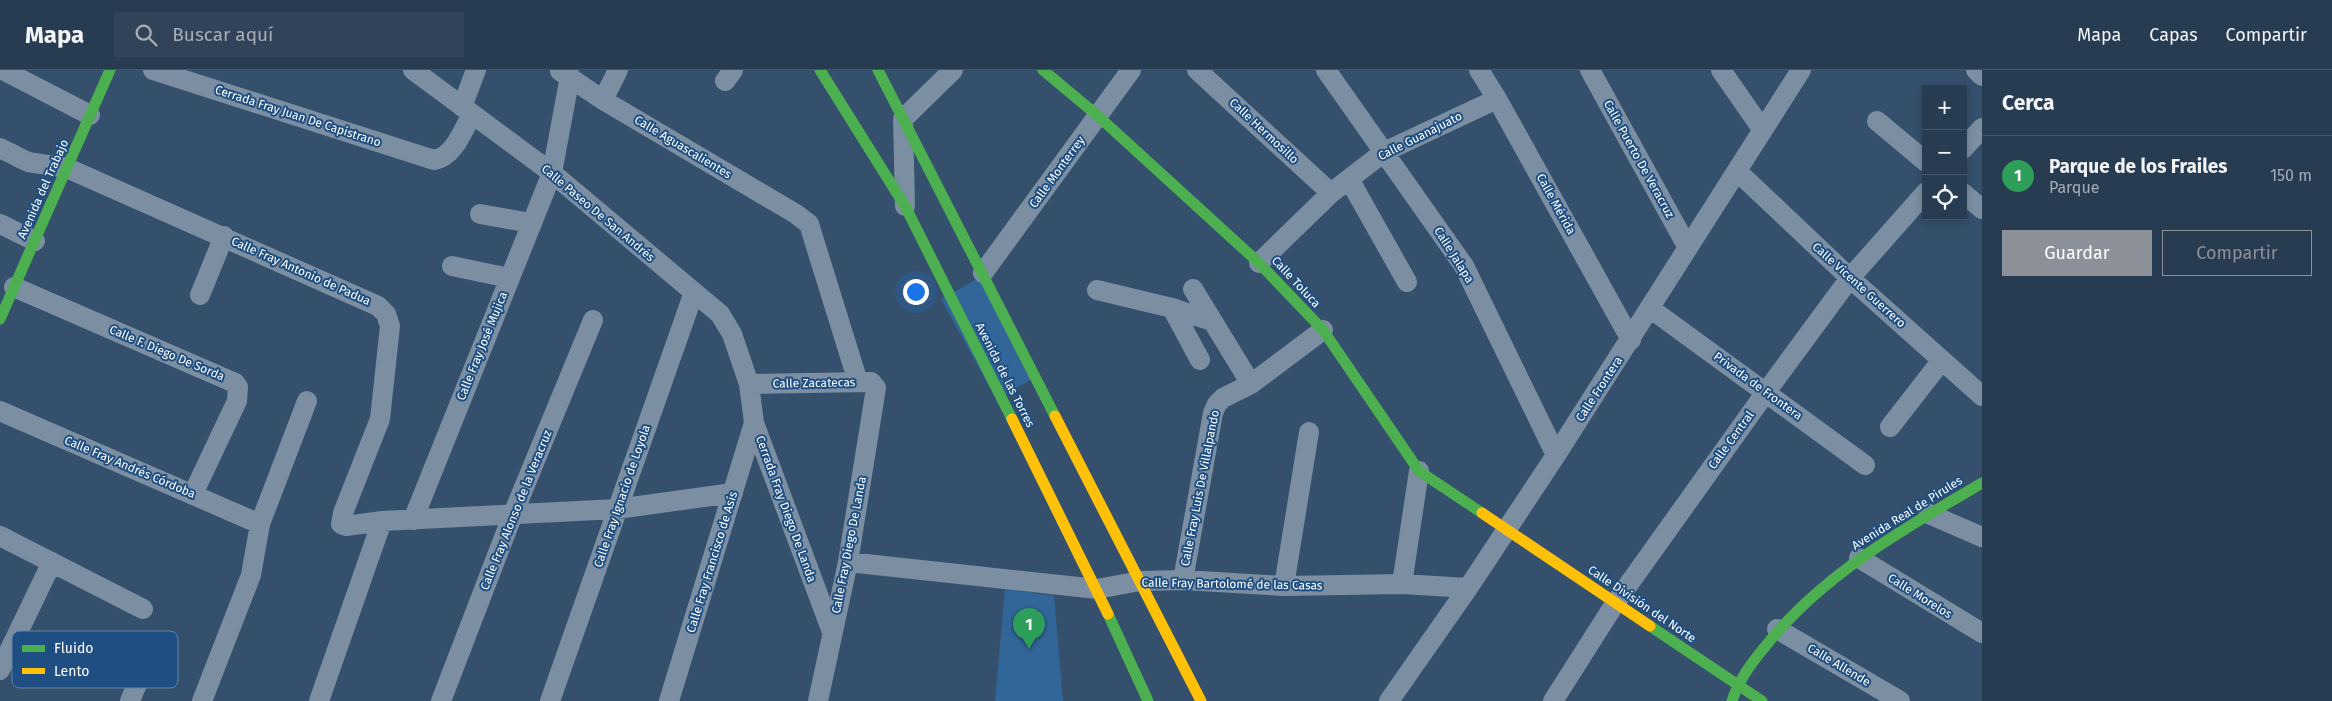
<!DOCTYPE html>
<html lang="es">
<head>
<meta charset="utf-8">
<style>
	:root { --surface:#283c51; --page:#304358; --text:#f1f3f6; --muted:#a5adb7; --line:#445668; --accent:#8c9099 }
	body { margin:0; font-family:"Fira Sans",sans-serif; background:var(--page); color:var(--text) }
	.controls { position:absolute; right:15px; top:15px; display:grid; overflow:hidden; border-radius:0px; box-shadow:0 2px 8px #0003 }
	.controls button { width:45px; height:45px; display:grid; place-items:center; padding:0; border:0; border-bottom:1px solid var(--line); background:var(--surface); color:var(--text); font:25px sans-serif }
	.you { position:absolute; left:915px; top:221px; width:18px; height:18px; margin:-12px; border:4px solid #fff; border-radius:50%; background:#1a73e8; box-shadow:0 0 0 8px #1a73e833 }
	.badge { display:grid; place-items:center; width:32px; height:32px; border-radius:50%; background:var(--accent); color:#fff; font-size:16px; font-weight:700 }
	.pin { position:absolute; translate:-50% -41px; filter:drop-shadow(0 1px 2px #0008) }
	.pin::after { content:''; position:absolute; top:26px; width:18px; height:15px; background:inherit; clip-path:polygon(0 0,100% 0,50% 100%) }
	.list { margin:0; padding:0; list-style:none }
	h2 { display:flex; justify-content:space-between; align-items:center; height:65px; margin:0; padding:0 20px; font-size:21px }
	h2 small { font-size:16px; font-weight:400; color:var(--muted) }
	.list li { display:grid; grid-template-columns:32px 1fr auto; gap:15px; align-items:center; box-sizing:border-box; height:80px; padding:0 20px; border-top:1px solid var(--line) }
	.list b { display:block; font-size:19px; white-space:nowrap }
	.list p { margin:0; font-size:16px; white-space:nowrap; color:var(--muted) }
	.list em { font-size:16px; font-style:normal; color:var(--muted) }
	.actions { display:flex; gap:10px; padding:15px 20px }
	.actions a { flex:1; padding:11px 0; border:1px solid var(--accent); border-radius:0px; text-align:center; font-size:18px; color:var(--accent) }
	.actions .main { background:var(--accent); color:#fff }
	.icon { flex:none; width:28px; height:28px; fill:none; stroke:currentColor; stroke-width:2; stroke-linecap:round; stroke-linejoin:round }
	.map { position:relative; flex:none; width:1982px; height:631px; overflow:hidden }
	header { display:flex; align-items:center; gap:30px; box-sizing:border-box; height:70px; padding:0 25px; background:var(--surface); border-bottom:1px solid var(--line) }
	header strong { font-size:24px }
	nav { display:flex; gap:28px; margin-inline-start:auto; font-size:18px }
	.search { width:350px; height:45px; background:var(--page); display:flex; align-items:center; gap:12px; box-sizing:border-box; padding:0 18px; border-radius:0px; color:var(--muted); font-size:19px }
	main { display:flex }
	aside { flex:1; background:var(--surface) }
	.map>svg:first-child { display:block }
	.green { fill:#326699 }
	.lines { fill:none; stroke-linecap:round; stroke-linejoin:round }
	.street { stroke:#7b8ea2; stroke-width:20 }
	.fast { stroke:#4caf50; stroke-width:11 }
	.slow { stroke:#ffc107; stroke-width:11 }
	.labels { text-anchor:middle; stroke-width:4; stroke-linejoin:round; paint-order:stroke }
	.street-label { font-size:12px; fill:#fff; stroke:#1f4f82 }
	.key { fill:#1f4f82; stroke:#6284a8; stroke-width:1 }
	.key-label { font-size:14px; fill:#fff }
</style>
</head>
<body>
<header>
<strong>Mapa</strong>
<div class="search"><svg class="icon" aria-label="search" viewBox="0 0 24 24"><circle cx="10" cy="10" r="6"/><path d="M15 15l6 6"/></svg>Buscar aquí</div>
<nav><a>Mapa</a><a>Capas</a><a>Compartir</a></nav>
</header>
<main>
<div class="map">
<svg width="1982" height="631" viewBox="0 0 1982 631">
	<rect width="100%" height="100%" fill="#35506c"/>
	<path class="green" d="M981,207L1036,307L996,329L941,229Z
		M1005,519L1054,526L1063,631H995Z"/>
	<g class="lines">
		<path class="street" d="M3,0L90,45
			M153,0L434,90C454,87 463,60 472,44
			M413,0L552,103L720,244L732,264L749,314L754,353L832,562
			M1197,0L1331,123
			M1326,0L1464,196L1556,385
			M1479,0L1497,29L1631,270
			M1590,0L1688,178
			M1721,0L1762,59
			M1976,0L1982,6
			M560,1L603,30L796,144L809,154L858,312
			M725,11L733,0
			M603,30L618,0
			M462,37L476,0
			M1877,51L1926,92
			M0,78L28,92L67,98L378,236L386,244L390,256L380,349L343,443L341,454L346,456L382,451L617,439L733,423
			M1963,79L1982,58
			M1737,101L1850,208L1982,326
			M1349,109L1407,212
			M1963,123L1982,139
			M905,136L903,49L953,0
			M480,144L531,153
			M0,154L35,171
			M1259,193L1331,123L1384,82L1497,29
			M452,196L509,208
			M983,203L1131,0
			M14,217L235,313L238,317L237,331L193,424
			M1193,219L1251,314
			M1097,220L1172,238L1212,251
			M200,225L224,166
			M1172,238L1200,290
			M1651,239L1865,395
			M749,314L871,312L876,318L848,492L818,631
			M0,341L260,454
			M1890,357L1942,290
			M1929,444L1982,467
			M413,450L552,103L570,6
			M0,466L143,539
			M1859,488L1982,563
			M848,492L1097,519L1140,511L1183,510L1284,516L1402,514L1468,518
			M1183,510L1213,343L1217,334L1223,328L1251,314L1323,260
			M1402,514L1419,401
			M1284,516L1309,362
			M1777,559L1900,631
			M0,600L52,492
			M130,631L139,609
			M202,631L251,505L260,454L307,331
			M319,631L382,451
			M441,631L513,444L593,250
			M550,631L694,222
			M669,631L754,353
			M1389,631L1468,518L1556,385L1801,0
			M1553,631L1616,532L1766,322L1850,208L1926,122"/>
		<path class="fast" d="M820,0L905,136L1012,349
			M878,0L1055,346
			M1043,0L1098,46L1259,193L1323,260L1419,401L1482,443
			M0,249L110,0
			M1108,544L1148,631
			M1650,556L1762,631
			M1732,631C1739,609 1753,591 1768,573C1825,503 1905,458 1982,413"/>
		<path class="slow" d="M1055,346L1201,631
			M1012,349L1108,544
			M1482,443L1650,556"/>
	</g>
	<g class="labels">
		<g class="street-label">
			<text transform="translate(298 46) rotate(18)" y="4">Cerrada Fray Juan De Capistrano</text>
			<text transform="translate(1264 61) rotate(43)" y="4">Calle Hermosillo</text>
			<text transform="translate(1420 66) rotate(-27)" y="4">Calle Guanajuato</text>
			<text transform="translate(683 77) rotate(31)" y="4">Calle Aguascalientes</text>
			<text transform="translate(1639 89) rotate(61)" y="4">Calle Puerto De Veracruz</text>
			<text transform="translate(1057 102) rotate(-54)" y="4">Calle Monterrey</text>
			<text transform="translate(43 119) rotate(-66)" y="4">Avenida del Trabajo</text>
			<text transform="translate(1556 134) rotate(61)" y="4">Calle Mérida</text>
			<text transform="translate(598 143) rotate(40)" y="4">Calle Paseo De San Andrés</text>
			<text transform="translate(1454 185) rotate(58)" y="4">Calle Jalapa</text>
			<text transform="translate(301 201) rotate(24)" y="4">Calle Fray Antonio de Padua</text>
			<text transform="translate(1296 212) rotate(47)" y="4">Calle Toluca</text>
			<text transform="translate(1859 215) rotate(42)" y="4">Calle Vicente Guerrero</text>
			<text transform="translate(482 276) rotate(-68)" y="4">Calle Fray José Mujica</text>
			<text transform="translate(167 283) rotate(23)" y="4">Calle F. Diego De Sorda</text>
			<text transform="translate(1005 305) rotate(63)" y="4">Avenida de las Torres</text>
			<text transform="translate(814 313) rotate(-1)" y="4">Calle Zacatecas</text>
			<text transform="translate(1758 316) rotate(36)" y="4">Privada de Frontera</text>
			<text transform="translate(1599 319) rotate(-57)" y="4">Calle Frontera</text>
			<text transform="translate(1731 370) rotate(-54)" y="4">Calle Central</text>
			<text transform="translate(130 397) rotate(23)" y="4">Calle Fray Andrés Córdoba</text>
			<text transform="translate(1200 418) rotate(-79)" y="4">Calle Fray Luis De Villalpando</text>
			<text transform="translate(622 426) rotate(-71)" y="4">Calle Fray Ignacio de Loyola</text>
			<text transform="translate(786 439) rotate(70)" y="4">Cerrada Fray Diego De Landa</text>
			<text transform="translate(516 440) rotate(-68)" y="4">Calle Fray Alonso de la Veracruz</text>
			<text transform="translate(1907 443) rotate(-32)" y="4">Avenida Real de Pirules</text>
			<text transform="translate(849 475) rotate(-79)" y="4">Calle Fray Diego De Landa</text>
			<text transform="translate(712 492) rotate(-73)" y="4">Calle Fray Francisco de Asís</text>
			<text transform="translate(1232 514) rotate(1)" y="4">Calle Fray Bartolomé de las Casas</text>
			<text transform="translate(1920 526) rotate(32)" y="4">Calle Morelos</text>
			<text transform="translate(1642 534) rotate(34)" y="4">Calle División del Norte</text>
			<text transform="translate(1839 595) rotate(31)" y="4">Calle Allende</text>
		</g>
	</g>
	<rect x="12" y="561" width="166" height="57" rx="8" class="key"/>
	<rect x="22" y="575" width="23" height="7" fill="#4caf50"/>
	<rect x="22" y="598" width="23" height="6" fill="#ffc107"/>
	<g class="key-label">
		<text x="54" y="583">Fluido</text>
		<text x="54" y="606">Lento</text>
	</g>
</svg>
<div class="controls">
<button>+</button>
<button>−</button>
<button><svg class="icon" aria-label="locate" viewBox="0 0 24 24"><circle cx="12" cy="12" r="6"/><path d="M12 2v4M12 18v4M2 12h4M18 12h4"/></svg></button>
</div>
<div class="you"></div>
<div class="pin badge" style="left:1029px;top:579px;background:#2e9e5b">1</div>
</div>
<aside>
<h2>Cerca<small></small></h2>
<ul class="list">
<li><span class="badge" style="background:#2e9e5b">1</span><div><b>Parque de los Frailes</b><p>Parque</p></div><em>150 m</em></li>
</ul>
<div class="actions"><a class="main">Guardar</a><a>Compartir</a></div>
</aside>
</main>
</body>
</html>
